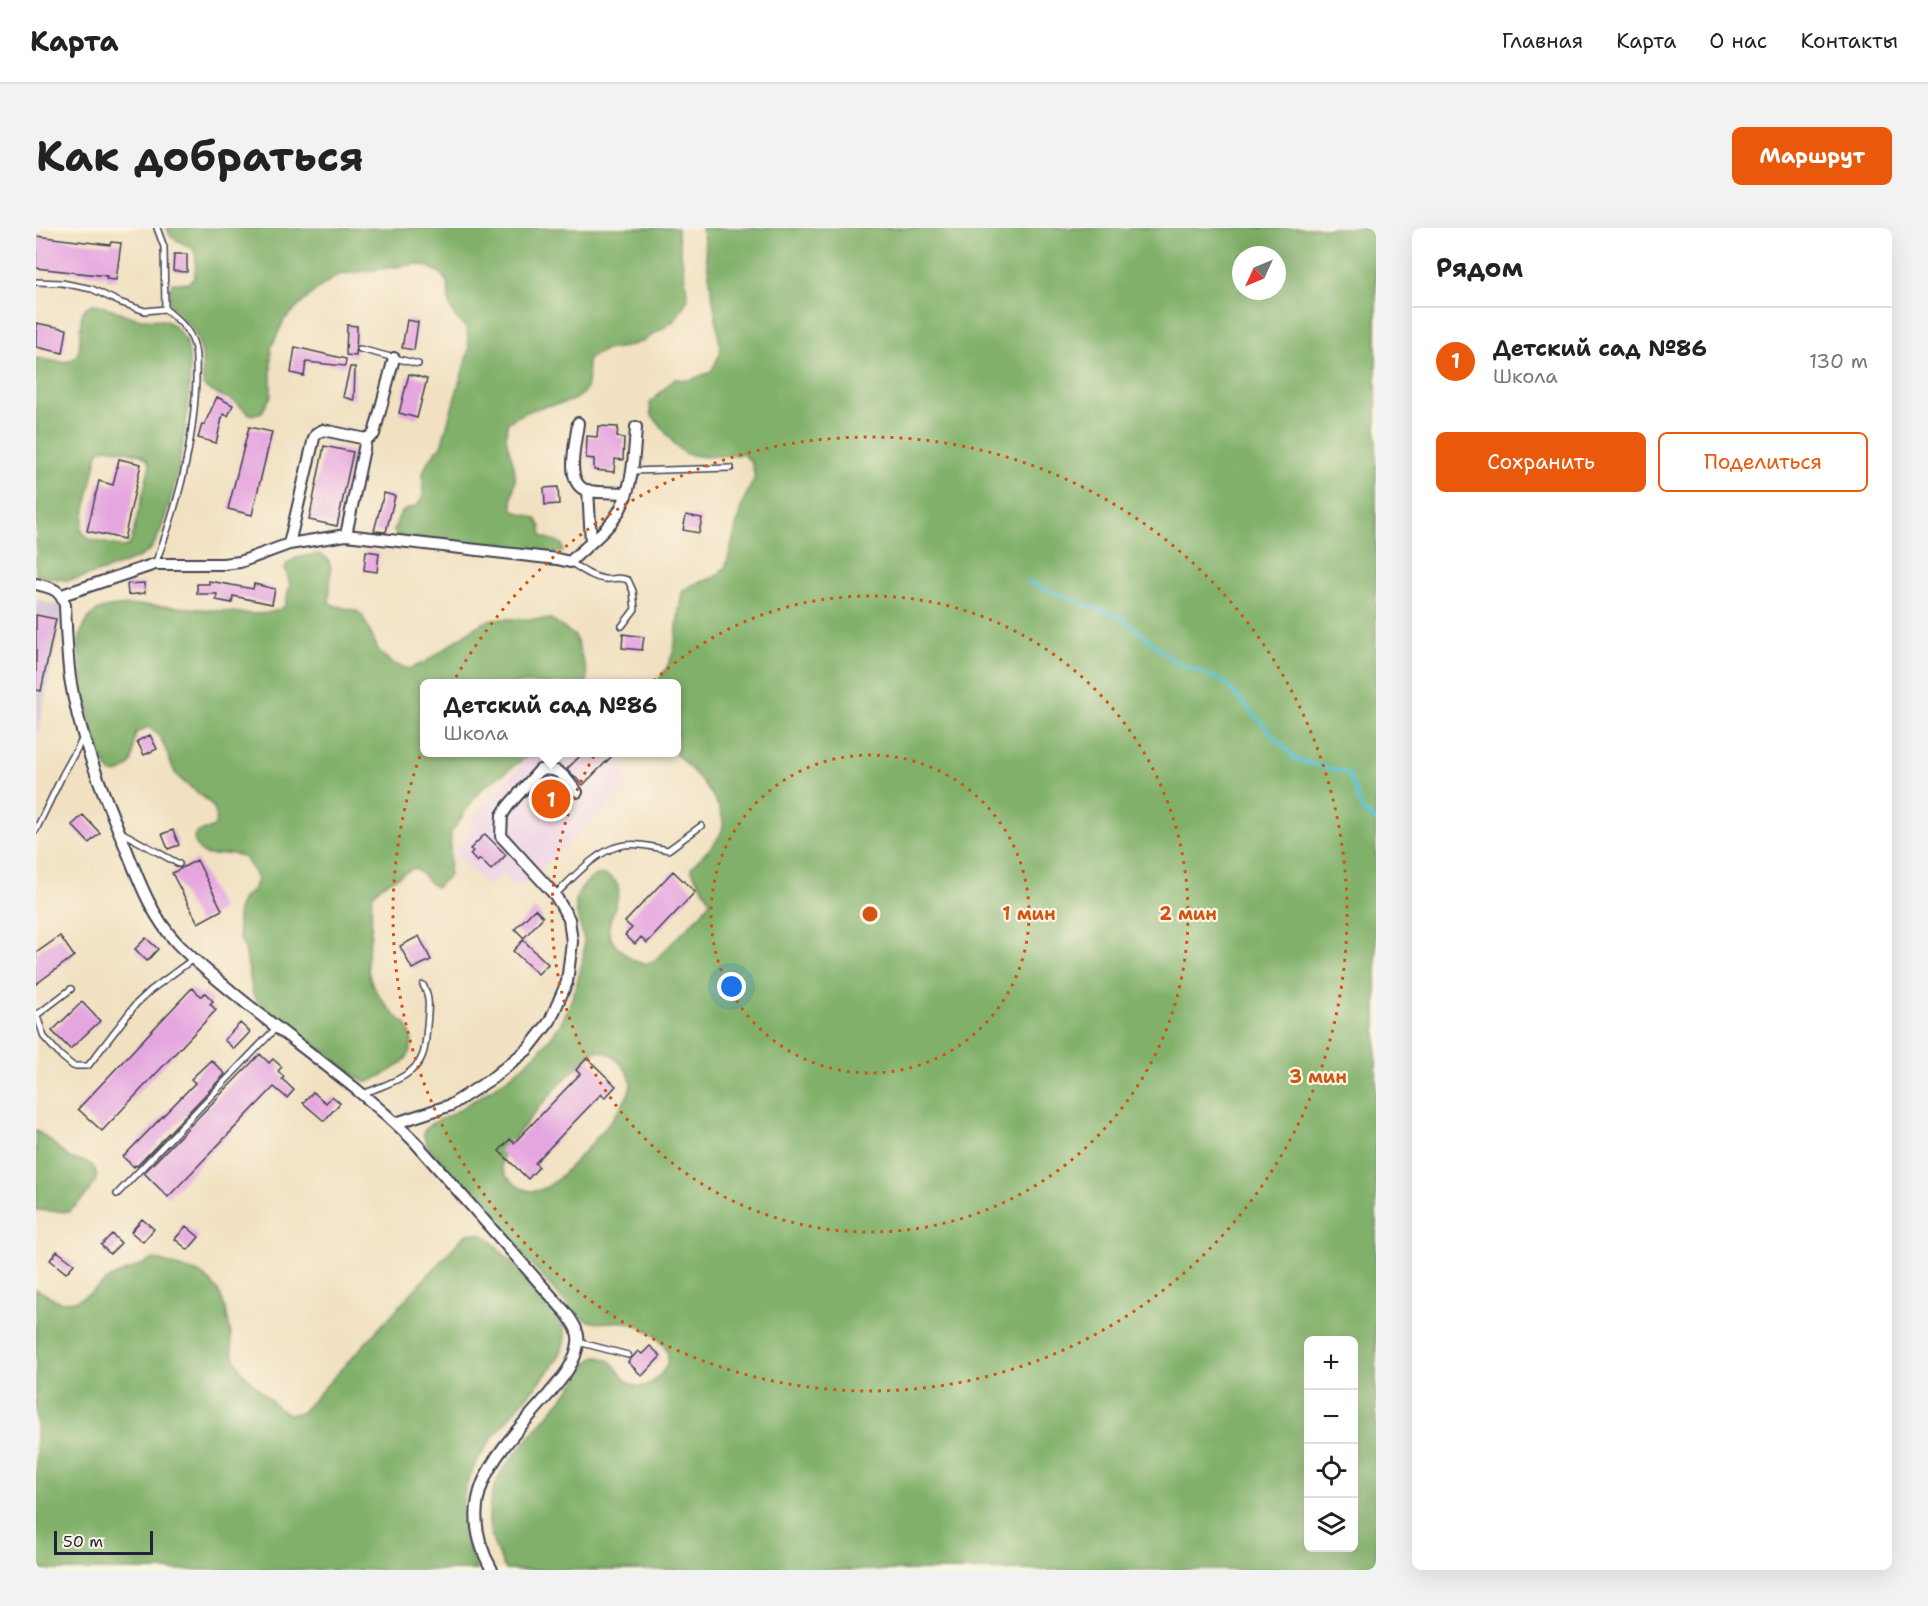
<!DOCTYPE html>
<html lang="ru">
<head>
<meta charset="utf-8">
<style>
	:root { --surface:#fff; --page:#f2f2f2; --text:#222; --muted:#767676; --line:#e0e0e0; --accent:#ea580c }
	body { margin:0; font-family:"Shantell Sans",sans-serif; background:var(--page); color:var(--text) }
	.controls { position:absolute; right:18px; bottom:18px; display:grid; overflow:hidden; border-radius:9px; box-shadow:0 6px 24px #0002 }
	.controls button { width:54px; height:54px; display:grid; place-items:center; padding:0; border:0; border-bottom:2px solid var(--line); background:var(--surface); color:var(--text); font:30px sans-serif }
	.compass { position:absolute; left:1196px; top:18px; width:54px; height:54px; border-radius:50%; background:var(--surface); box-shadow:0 6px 24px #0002; rotate:226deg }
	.scale { position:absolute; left:18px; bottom:15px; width:99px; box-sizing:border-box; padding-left:6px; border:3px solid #22223b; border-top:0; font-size:16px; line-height:21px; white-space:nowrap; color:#22223b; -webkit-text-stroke:4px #fcf5e5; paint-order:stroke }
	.you { position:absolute; left:696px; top:759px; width:21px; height:21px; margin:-15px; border:4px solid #fff; border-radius:50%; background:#1a73e8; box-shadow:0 0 0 9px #1a73e833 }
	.badge { display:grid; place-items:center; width:39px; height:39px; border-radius:50%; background:var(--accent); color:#fff; font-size:20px; font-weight:700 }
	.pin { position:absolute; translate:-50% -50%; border:3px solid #fff; box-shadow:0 2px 6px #0006 }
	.popup { position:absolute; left:384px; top:451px; width:261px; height:78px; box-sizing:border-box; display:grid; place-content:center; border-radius:9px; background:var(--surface); filter:drop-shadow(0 2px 4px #0005); font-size:20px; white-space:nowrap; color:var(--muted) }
	.popup b { font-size:22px; color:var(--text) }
	.popup::after { content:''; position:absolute; left:50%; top:100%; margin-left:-12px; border:12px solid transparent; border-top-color:var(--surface) }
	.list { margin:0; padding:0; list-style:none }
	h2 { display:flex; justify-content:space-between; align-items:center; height:78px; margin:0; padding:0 24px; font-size:26px }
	h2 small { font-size:20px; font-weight:400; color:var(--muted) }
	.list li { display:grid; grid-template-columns:39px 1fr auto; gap:18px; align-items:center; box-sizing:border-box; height:108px; padding:0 24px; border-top:2px solid var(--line) }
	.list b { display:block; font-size:22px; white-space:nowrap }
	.list p { margin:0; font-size:20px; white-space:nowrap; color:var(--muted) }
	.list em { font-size:20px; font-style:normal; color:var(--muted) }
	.actions { display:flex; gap:12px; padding:18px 24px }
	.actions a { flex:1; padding:14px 0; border:2px solid var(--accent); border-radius:9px; text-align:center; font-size:21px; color:var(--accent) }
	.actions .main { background:var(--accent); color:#fff }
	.icon { flex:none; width:33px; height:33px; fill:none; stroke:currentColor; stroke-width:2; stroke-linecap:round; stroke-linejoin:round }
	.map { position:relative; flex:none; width:1340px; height:1342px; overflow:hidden; border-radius:9px }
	header { display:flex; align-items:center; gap:36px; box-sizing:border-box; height:84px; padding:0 30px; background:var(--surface); border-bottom:2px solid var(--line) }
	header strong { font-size:28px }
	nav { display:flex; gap:33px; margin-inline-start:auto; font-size:21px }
	.intro { display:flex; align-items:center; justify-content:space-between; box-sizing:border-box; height:144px; padding:0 36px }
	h1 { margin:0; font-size:42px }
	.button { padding:15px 27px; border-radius:9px; background:var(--accent); color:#fff; font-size:21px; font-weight:700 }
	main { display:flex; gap:36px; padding:0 36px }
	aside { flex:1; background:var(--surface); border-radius:9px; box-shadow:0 6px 24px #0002 }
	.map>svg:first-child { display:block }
	.built { fill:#edd0e8 }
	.industrial { fill:#ccbed4 }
	.forest { fill:#80b069; stroke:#516952; stroke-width:1.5; fill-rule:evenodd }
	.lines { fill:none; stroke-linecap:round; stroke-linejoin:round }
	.stream { stroke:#52bdcd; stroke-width:4 }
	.building { fill:#e5a6e0 }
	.lane-casing { stroke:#413f4f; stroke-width:8 }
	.street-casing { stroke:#413f4f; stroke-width:14 }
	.lane { stroke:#fff; stroke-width:5 }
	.street { stroke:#fff; stroke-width:10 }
	.ring { fill:none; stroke:#d45411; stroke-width:3; stroke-dasharray:3 6 }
	.centre { fill:#d45411; stroke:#fcf5e5; stroke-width:3 }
	.ring-label { font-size:18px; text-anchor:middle; font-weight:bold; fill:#d45411; stroke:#fcf5e5; stroke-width:4.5; stroke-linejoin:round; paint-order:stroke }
</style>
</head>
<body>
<header>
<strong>Карта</strong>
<nav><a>Главная</a><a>Карта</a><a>О нас</a><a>Контакты</a></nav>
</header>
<div class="intro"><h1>Как добраться</h1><a class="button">Маршрут</a></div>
<main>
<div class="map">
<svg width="1340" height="1342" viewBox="0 0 1340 1342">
	<rect width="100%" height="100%" fill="#fcf5e5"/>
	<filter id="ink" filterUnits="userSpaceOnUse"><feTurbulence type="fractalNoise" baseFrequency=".0167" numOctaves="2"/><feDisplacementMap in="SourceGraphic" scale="12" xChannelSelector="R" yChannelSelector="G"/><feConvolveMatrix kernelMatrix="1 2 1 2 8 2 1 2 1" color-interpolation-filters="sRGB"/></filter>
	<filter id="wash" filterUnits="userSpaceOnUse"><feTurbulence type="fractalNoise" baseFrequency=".008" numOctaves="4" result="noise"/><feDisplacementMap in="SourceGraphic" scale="24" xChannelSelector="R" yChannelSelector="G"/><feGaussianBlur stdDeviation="1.35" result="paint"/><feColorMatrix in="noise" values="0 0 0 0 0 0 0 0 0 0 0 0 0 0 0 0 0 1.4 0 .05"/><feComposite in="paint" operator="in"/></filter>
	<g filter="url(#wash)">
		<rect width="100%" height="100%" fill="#f1e1c1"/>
		<path class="built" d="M584,524L588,529L582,535L592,554L562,588L485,659L479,658L466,645L453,659L417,624L433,607L439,588L488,532L491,525Z"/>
		<path class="industrial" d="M0,371L27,379L0,513Z"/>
		<path class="forest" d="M131,0H641L652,71L638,93L607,113L589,119L569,122L553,130C550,140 554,154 549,162C538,178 517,175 502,180C491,183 482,188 472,194C466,216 477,224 479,245C481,257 472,271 478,283L500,290L505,299L506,308C513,312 519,311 526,316L527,324L516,325L368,309L360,307L358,303C363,285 363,283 381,278L387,269V245L392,233L405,218L433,121L431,101L417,86L413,74L412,56L405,45L390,38L380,36L302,47L280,62L248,92L235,120V168L226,184L216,187C209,183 205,179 199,174C189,167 176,167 167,157L166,125L159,104L134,76V61L137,55H152L159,49L160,27L156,20L135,9Z
			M666,0H1340V1342H470C450,1307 446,1278 466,1242L534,1161L552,1134L561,1128C565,1130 570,1131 574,1133C579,1137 582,1143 586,1148C600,1166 615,1159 627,1143C645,1121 610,1097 590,1094C579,1092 568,1096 557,1094C548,1093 541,1086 534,1080L393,920L387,906C391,893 409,891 419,884C457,861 496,838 521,801C534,782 549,737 548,714C547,701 538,687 540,674C541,664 550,654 558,648C562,646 566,646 571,648C598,658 569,688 573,705C575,715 588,726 597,732C604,736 611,737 618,733L664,687L674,674C670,660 659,653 655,640C664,628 679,619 685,605C697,581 654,540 639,525L641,524V456L620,455C647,424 637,398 647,362L661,355L679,349L690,338L706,276L719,249L715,234L707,226L669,229L650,226L640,218L615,186L614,175L638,151L654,152L675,144L685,124ZM1205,27H1241V63H1205ZM561,823C572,823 577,828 584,835C589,841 595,847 595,855C595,877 544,928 528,945C520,953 509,963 497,963C483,963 462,946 466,931C469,915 547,827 561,823ZM1272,1112H1318V1320H1272Z
			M58,76C74,78 89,89 106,91C115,92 123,90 132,94C138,97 145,105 148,110C166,141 137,298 113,323C105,331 44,352 32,352C21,352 10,349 0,347V130C9,131 25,136 33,133C56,126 32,80 58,76ZM72,220C85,223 111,223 114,237L95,314L92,318L86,319L53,311L49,307L45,301L62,225L66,221Z
			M283,326L292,331L295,341L293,374L297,377L321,383L326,387L343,423L355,435L373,441L388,435L441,398L456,391H515L539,408L551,445V455L389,456V524L496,525L443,563L415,605L413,648L400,659C389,653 388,644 377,640L345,658L336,668C335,681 336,693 335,705C333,720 329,732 333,747C337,762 349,778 361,789C364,792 369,794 371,798C388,830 356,843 333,854H328L222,774L217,766L209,721L203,709L202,697V682L207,670L218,660L221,651C217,644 214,634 208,630C191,617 165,642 158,610L160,605L178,599C190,574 151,562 140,546C130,531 130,507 112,499L100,505C93,526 105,536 79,546L74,544C62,528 46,463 45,443C44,428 40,412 48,398C51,392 57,385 63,382C85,372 160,381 187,383C207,385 231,390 249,378L254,356L249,339C256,328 271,328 283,326Z
			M0,903C13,909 22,922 34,930C39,933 47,932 52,935C75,949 44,973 33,984L0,982Z
			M435,1005L444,1006L453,1010L523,1088C526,1096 530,1102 529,1110C527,1129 510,1146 498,1160C473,1190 440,1223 429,1262C423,1284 431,1322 441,1342H0V1061L24,1074L39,1073L54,1065L74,1050L118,1031L163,1045L176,1055L184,1066L190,1082L195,1107L196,1124L206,1144L242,1180L252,1186L265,1185L428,1008Z"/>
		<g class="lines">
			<path class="stream" d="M992,354L1047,376L1086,389L1138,433L1187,453L1260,532L1312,545L1326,582L1340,593"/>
		</g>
		<g id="blocks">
			<path class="building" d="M0,8L74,17L75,14L85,15L80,52L70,51L71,48L0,40Z
				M138,26H151V44L137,43Z
				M371,92L382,94L378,122L366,120Z
				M0,95L31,101L27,125L0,119Z
				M311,97L321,98L320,128L310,127Z
				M259,119L310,131L309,138L270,134L268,148L255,145Z
				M314,139H319L318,172L307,169Z
				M373,146L391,151L381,190L363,185Z
				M181,169L197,177L192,188L187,186L180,215L162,210L166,196L168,197Z
				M562,198L582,199L581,209L588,210L587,232L579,231L578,244L558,242V231L550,230L551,208L561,209Z
				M213,199L236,204L216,287L192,281Z
				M288,218L317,224L301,298L273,292Z
				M83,231L105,236L88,311L51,303L63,253L77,257Z
				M522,259L523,276L509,277L508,260Z
				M348,265L359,268L350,304L338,303Z
				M650,287L666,290L663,305L647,302Z
				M330,323L343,325L341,344L328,342Z
				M173,353L217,361L218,356L239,361L236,376L197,368L196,375L180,372L181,366H161V356H173Z
				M108,355L109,365L92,367L91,356Z
				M0,387L20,391L5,463L0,462Z
				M587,406L608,409L606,422L586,420Z
				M114,507L121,521L108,527L101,513Z
				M547,525H579L547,557L531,541Z
				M47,587L64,605L53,615L36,597Z
				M137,602L143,617L132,621L126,606Z
				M449,606L470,627L455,642L444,631L441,634L434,626L437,623L434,621Z
				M161,632L186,682L162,695L136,645Z
				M637,643L659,664L611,715L605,709L599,716L589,707L596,700L589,694Z
				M499,681L507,689L488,710L479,701Z
				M24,708L38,728L0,756V725Z
				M383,708L395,732L376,741L364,718Z
				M110,710L122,721L111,733L99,721Z
				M487,712L512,736L502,746L477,723Z
				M156,760L165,768L169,765L177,773L174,776L180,782L66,903L42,881Z
				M46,774L64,793L34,821L16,803Z
				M204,795L214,804L198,821L188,812Z
				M224,826L233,835L237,831L246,839L242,843L248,849L246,851L258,862L251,870L238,859L132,969L108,945Z
				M551,830L580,858L569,870L565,866L499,935L503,939L492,951L463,923L474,911L478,915L544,846L540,842Z
				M175,832L189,846L101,938L99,937L98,939L87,929L159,855L155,851Z
				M277,864L290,875L296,868L304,875L288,893L267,875Z
				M106,991L118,1001L107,1014L95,1004Z
				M150,998L163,1009L152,1022L139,1011Z
				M76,1006L85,1015L74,1026L65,1017Z
				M21,1023L38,1036L30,1045L14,1032Z
				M614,1118L625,1128L606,1148L592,1134L602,1123L606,1126Z"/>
		</g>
	</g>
	<g filter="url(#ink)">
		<use href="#blocks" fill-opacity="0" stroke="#413f4f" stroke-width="1.5"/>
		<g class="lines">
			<defs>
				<path id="lane" d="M121,0L128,19L129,81
					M0,54L26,55L56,61L83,74L109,83L129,81C138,88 149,97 154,107C162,121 160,137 160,152C158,214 142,278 119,336
					M324,121L382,136
					M596,243L695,240
					M534,334C545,341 555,349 568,351C579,352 580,348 592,352L597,363L599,381L586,398
					M0,602L27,546L47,510
					M85,604L143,636
					M519,667C537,650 560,623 584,618C599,614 617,619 632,622L665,598
					M0,785L8,809L24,827L37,838H52L100,776L115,762L157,731
					M1,787L35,761
					M327,866C347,857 380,849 387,826C390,817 390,807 391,798C392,783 395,770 387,757
					M81,966L240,800
					M542,1114L592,1127"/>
				<path id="street" d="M542,195C540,214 527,258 553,263C565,265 579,264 591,265
					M330,211L310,307L253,316L278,210L281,205L287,202L330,211L338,206L358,130
					M552,262L555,313
					M310,307L521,331L534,334C548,320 566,307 578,291C597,265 598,230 600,199
					M0,356C16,360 24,361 29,377C30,401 31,426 34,450C43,509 68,567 91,623C104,655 116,688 140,714C157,732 176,747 195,763C255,813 322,857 378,913L531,1086C537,1095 544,1104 542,1115C540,1135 525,1152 513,1166C466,1221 413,1266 456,1342
					M26,367L119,336H187L204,334L253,316
					M360,895L415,877L455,851L492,821L514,793L531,754L536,714L533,691L519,667L465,608L466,587L472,578L504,542C525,539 528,549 541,564"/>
			</defs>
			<use href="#lane" class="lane-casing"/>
			<use href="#street" class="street-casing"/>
			<use href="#lane" class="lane"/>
			<use href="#street" class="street"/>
		</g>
	</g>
	<g class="ring">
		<circle cx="834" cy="686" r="159"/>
		<circle cx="834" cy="686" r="318"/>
		<circle cx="834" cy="686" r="477"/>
	</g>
	<circle cx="834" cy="686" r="9" class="centre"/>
	<g class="ring-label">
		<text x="993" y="692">1 мин</text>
		<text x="1152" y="692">2 мин</text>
		<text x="1282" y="855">3 мин</text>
	</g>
</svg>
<div class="controls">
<button>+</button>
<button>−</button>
<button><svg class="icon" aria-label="locate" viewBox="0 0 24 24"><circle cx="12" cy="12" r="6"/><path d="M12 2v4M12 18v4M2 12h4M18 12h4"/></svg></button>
<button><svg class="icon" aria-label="layers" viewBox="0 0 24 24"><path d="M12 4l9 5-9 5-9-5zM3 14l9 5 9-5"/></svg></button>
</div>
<svg class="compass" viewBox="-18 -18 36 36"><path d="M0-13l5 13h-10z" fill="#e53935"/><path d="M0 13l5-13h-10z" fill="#767676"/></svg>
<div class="scale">50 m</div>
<div class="you"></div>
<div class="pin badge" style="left:515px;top:571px">1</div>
<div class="popup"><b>Детский сад №86</b>Школа</div>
</div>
<aside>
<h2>Рядом<small></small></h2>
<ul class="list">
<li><span class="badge">1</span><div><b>Детский сад №86</b><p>Школа</p></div><em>130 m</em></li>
</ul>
<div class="actions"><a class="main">Сохранить</a><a>Поделиться</a></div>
</aside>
</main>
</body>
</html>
